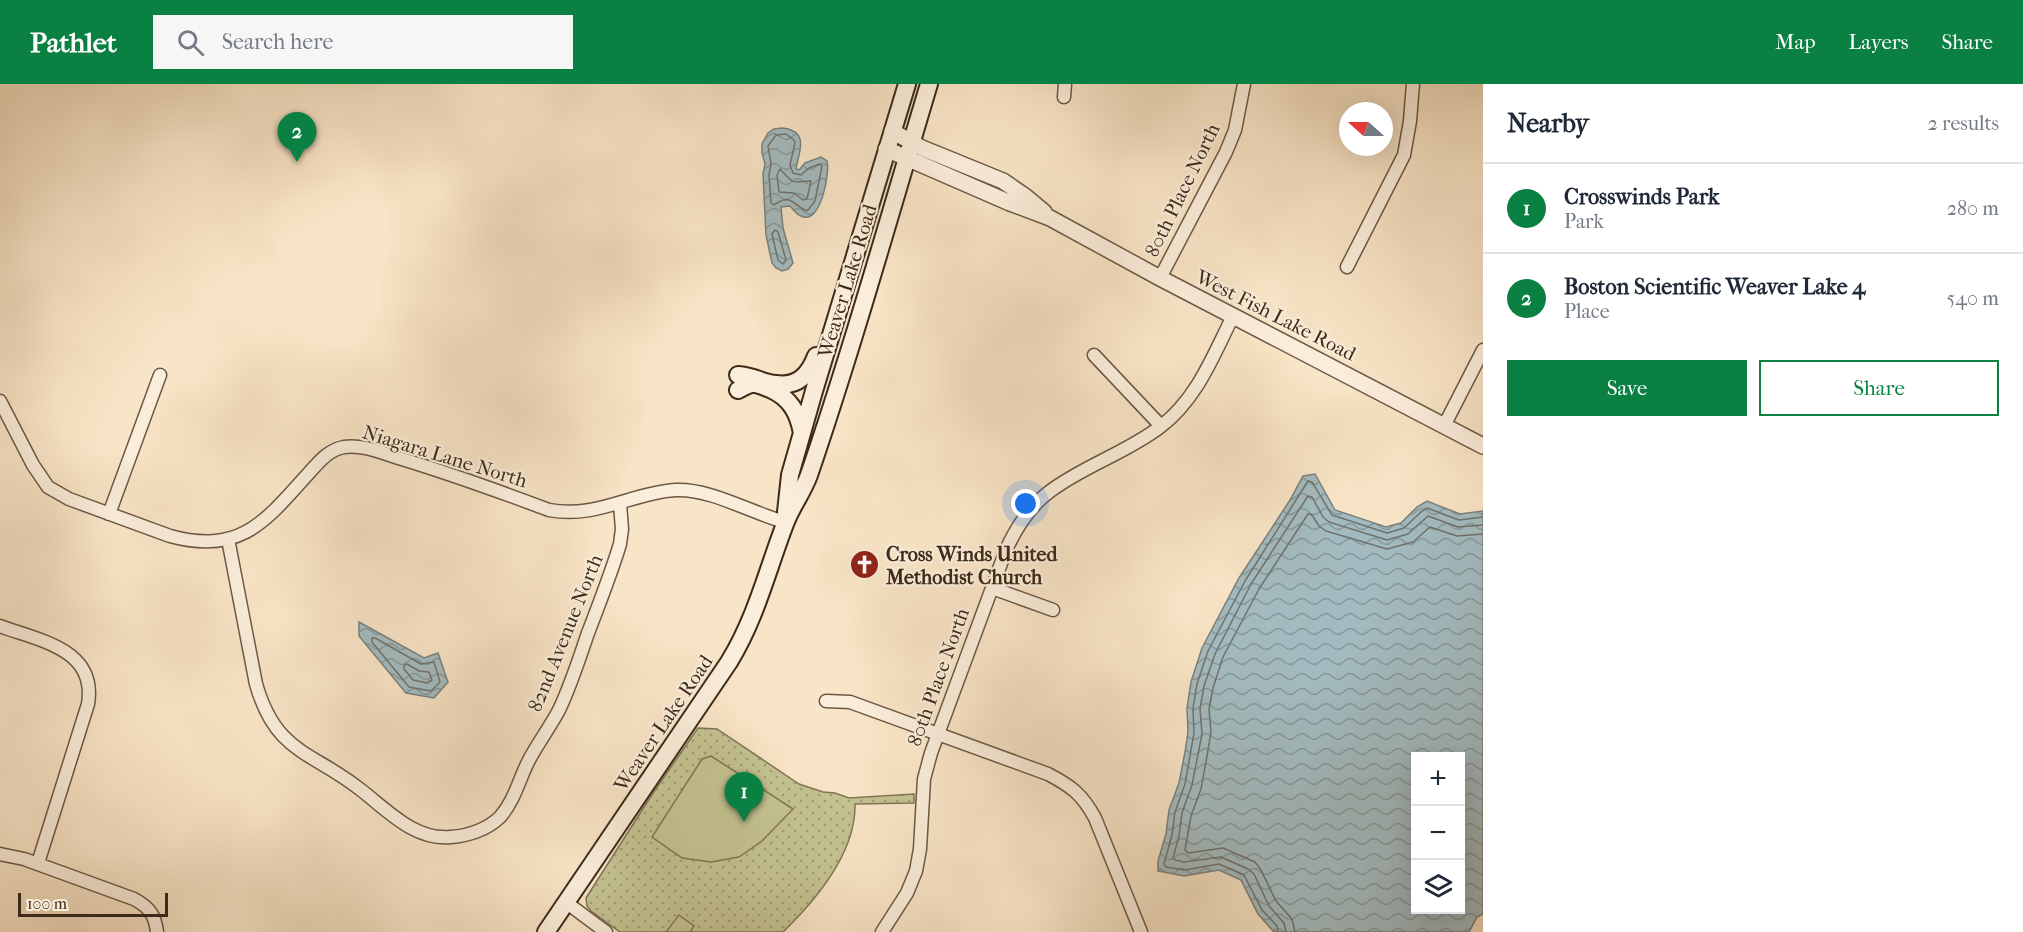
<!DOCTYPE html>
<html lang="en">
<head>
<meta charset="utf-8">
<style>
	:root { --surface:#fff; --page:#f6f6f7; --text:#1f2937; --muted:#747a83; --line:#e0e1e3; --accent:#0b8043 }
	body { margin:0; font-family:"IM FELL French Canon",serif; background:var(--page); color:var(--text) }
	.controls { position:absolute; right:18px; bottom:18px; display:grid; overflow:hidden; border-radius:0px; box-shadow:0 6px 24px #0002 }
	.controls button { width:54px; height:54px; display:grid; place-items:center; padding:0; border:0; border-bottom:2px solid var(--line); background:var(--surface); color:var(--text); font:30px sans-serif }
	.compass { position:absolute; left:1339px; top:18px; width:54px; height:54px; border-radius:50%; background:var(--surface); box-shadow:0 6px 24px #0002; rotate:291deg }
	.scale { position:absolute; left:18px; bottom:15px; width:150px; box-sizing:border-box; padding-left:6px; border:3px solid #3d2a18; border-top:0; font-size:16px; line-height:21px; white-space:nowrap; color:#3d2a18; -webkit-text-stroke:4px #faedda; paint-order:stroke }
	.you { position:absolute; left:1026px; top:420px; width:21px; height:21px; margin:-15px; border:4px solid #fff; border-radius:50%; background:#1a73e8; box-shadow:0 0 0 9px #1a73e833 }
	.badge { display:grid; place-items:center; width:39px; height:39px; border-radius:50%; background:var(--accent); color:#fff; font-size:20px; font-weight:700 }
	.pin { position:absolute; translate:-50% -50px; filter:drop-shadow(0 2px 3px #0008) }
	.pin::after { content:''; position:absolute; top:32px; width:21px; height:18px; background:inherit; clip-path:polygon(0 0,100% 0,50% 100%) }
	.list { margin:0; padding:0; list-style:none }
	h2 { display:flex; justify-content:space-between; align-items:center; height:78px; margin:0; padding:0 24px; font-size:26px }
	h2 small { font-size:20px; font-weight:400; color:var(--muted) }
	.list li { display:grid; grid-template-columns:39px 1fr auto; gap:18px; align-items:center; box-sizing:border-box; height:90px; padding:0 24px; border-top:2px solid var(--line) }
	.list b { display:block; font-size:22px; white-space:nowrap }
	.list p { margin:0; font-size:20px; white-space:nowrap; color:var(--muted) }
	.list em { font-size:20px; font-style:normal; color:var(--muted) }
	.actions { display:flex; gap:12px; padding:18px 24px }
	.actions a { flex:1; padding:14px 0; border:2px solid var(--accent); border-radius:0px; text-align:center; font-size:21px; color:var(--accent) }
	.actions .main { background:var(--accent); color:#fff }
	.icon { flex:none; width:33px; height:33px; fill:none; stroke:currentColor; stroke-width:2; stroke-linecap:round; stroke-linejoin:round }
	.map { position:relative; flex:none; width:1483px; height:848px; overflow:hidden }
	header { display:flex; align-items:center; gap:36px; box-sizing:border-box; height:84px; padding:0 30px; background:var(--accent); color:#fff }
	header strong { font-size:28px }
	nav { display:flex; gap:33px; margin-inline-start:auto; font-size:21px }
	.search { width:420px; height:54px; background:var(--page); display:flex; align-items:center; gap:15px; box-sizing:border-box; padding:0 21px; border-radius:0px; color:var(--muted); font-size:22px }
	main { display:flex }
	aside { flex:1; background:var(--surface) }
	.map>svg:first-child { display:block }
	.green { fill:url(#green-dots); stroke:#807654; stroke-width:1.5 }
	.pitch { fill:#c4c291; stroke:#807654; stroke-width:1.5 }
	.water { fill:url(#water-waves); stroke:#7a817d; stroke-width:1.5; fill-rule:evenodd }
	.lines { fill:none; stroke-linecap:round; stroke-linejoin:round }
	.shore { stroke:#70726c; stroke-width:1.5 }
	.minor-casing { stroke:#6c5844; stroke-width:15 }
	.tertiary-casing { stroke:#6c5844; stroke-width:18 }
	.secondary-casing { stroke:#3d2a18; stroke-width:20 }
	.minor { stroke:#faedda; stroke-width:12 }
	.tertiary { stroke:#faedda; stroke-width:15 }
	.secondary { stroke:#faedda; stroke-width:16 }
	.labels { text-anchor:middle; stroke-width:4.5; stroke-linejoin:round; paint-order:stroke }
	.street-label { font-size:20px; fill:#3d2a18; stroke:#faedda }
	.poi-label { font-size:20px; font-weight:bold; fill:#3d2a18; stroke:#faedda; text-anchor:start }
</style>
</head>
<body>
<header>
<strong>Pathlet</strong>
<div class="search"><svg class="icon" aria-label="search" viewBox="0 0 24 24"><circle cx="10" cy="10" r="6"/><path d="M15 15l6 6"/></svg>Search here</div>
<nav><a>Map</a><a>Layers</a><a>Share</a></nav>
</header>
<main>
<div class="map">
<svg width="1483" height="848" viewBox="0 0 1483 848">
	<defs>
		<pattern id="green-dots" width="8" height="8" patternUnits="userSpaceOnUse" patternTransform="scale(1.5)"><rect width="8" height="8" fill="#c4c291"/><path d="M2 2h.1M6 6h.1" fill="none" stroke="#a09e75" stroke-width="1.8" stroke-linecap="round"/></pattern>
		<pattern id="water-waves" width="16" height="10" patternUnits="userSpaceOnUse" patternTransform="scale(1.5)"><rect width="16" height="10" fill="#a3bbc0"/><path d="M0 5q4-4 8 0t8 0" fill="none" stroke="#86989b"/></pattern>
	</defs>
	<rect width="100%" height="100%" fill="#f8e4c6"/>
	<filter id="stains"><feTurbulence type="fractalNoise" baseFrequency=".00333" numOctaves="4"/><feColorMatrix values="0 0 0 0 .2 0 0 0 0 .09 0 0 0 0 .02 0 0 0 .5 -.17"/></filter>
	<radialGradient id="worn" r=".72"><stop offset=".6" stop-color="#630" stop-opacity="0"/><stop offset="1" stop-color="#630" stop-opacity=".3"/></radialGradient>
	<path class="green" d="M698,644L717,645L799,700L823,708L835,709L849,714L914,710V719L855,720C856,769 816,816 783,848H620L591,827L587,822L586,814L653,709Z"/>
	<path class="pitch" d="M711,672L793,725L762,757L739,773L711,778L682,774L652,753L702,675Z
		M679,831L694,842L690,848H666Z"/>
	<path class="water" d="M782,44C810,47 799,67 796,85L799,86L805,79L821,73L827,77C830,88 821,142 801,132C797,131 793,125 790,122L781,123L783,144L793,179L788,185L782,187L776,184L772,179L766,151L763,90L765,80L762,69V60L768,49L774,45Z
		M1315,390L1335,426L1386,443L1401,439L1417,423L1427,417L1460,430L1483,427V830L1477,833L1469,848H1274L1258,830L1241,796L1219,786L1184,792L1158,787V777L1166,750L1169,726L1179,699L1185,668L1188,648L1187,624L1191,598L1202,564L1239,494L1290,416L1303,392ZM1416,672H1460V826H1416Z
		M359,538L424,574L438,569L448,598L434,614L406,609L359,552Z"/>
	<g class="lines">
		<path class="shore" d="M786,50L794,56L795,59L790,81L793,89L801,91L809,84L820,80L822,82L815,117L807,127C794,122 791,108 774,121L771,119L769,91L771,80L768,62L776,51Z
			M780,85C795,101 790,98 811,97L807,115L803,116L794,109L779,108L777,91Z
			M775,146L778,148L786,176L783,180L778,176L772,150Z
			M372,554H375L421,580L434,578L440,598L431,607L409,603L372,558Z
			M404,581L407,580L419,587L429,588L432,596L427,599L413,596L404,585Z
			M1278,848L1277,842L1262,826L1244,791L1219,780L1185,786L1166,783L1164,780L1172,751L1175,728L1185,700L1194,649L1193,624L1197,600L1208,567L1245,497L1308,397L1312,398L1332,431L1387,449L1404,444L1421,428L1427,424L1459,436L1483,433
			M1286,848L1284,839L1269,822L1254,790L1248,785L1221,773L1184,778L1175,776L1173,774L1179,752L1182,729L1192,701L1202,650L1200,625L1204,602L1215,570L1251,500L1308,412L1312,413L1323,433L1329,438L1387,456L1408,450L1428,432L1458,443L1483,441
			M1295,848L1292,835L1276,817L1261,786L1255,778L1223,764L1188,769L1185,766L1191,732L1201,705L1207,672L1211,648L1209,625L1213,604L1223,573L1259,505L1308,430L1312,431L1319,442L1326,447L1387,465L1413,458L1430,443L1457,452L1483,450"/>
		<defs>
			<path id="minor" d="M1064,13L1065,0
				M1347,183L1404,71L1410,37L1413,0
				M1160,194L1226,68L1235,46L1244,0
				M1094,271L1161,342
				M0,317L33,381L48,403L69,415L170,452C240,471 265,438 308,390C319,378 328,366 344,363C364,360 384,370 402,375C451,390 501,408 549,426C596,435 631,409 675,406C710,404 751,429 785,438
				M1444,342L1483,266
				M109,430L160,291
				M228,455L256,600C276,670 312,667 361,706C387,726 415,757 451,753C468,752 488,745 500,733C515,716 519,695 529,676C538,659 550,643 559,626C571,601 579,575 588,549C599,520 611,490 620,460L622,445L620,420
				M992,504L1053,526
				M0,542C40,557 97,565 88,620L38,779
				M826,617L850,618L1048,690C1071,702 1082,710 1095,734L1141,848
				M0,770L24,775L134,815C149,823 155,831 157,848
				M567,819L606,848
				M882,848L907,809L916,787L920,765L924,695L931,669L1006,466C1016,444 1029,423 1049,408C1083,382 1126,369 1160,343C1197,315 1213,272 1233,232"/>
			<path id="tertiary" d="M892,47L922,64L1003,97L1026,113L1044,128
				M886,65L1010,119L1050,134L1160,194L1483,362"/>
			<path id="secondary" d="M738,291C755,292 762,299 776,300C797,303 809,291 816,272
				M738,306C742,304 747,301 751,300C757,299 764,303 770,305C790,314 798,328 802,349
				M786,428L790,391L814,307L907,0
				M546,848L729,578C756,534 767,487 785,440C791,423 803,408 809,391C853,262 890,130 929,0"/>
		</defs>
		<use href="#minor" class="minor-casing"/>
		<use href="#tertiary" class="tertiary-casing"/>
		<use href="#secondary" class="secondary-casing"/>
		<use href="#minor" class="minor"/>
		<use href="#tertiary" class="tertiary"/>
		<use href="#secondary" class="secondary"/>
	</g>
	<defs>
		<symbol id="church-disc" viewBox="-11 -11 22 22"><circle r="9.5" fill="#8f2418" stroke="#faedda"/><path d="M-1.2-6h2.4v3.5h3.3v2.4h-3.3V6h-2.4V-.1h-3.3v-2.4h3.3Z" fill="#fff"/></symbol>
	</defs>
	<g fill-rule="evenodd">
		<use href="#church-disc" x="848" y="464" width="33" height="33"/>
	</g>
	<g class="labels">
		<g class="street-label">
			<text transform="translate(1182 106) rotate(-64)" y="7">80th Place North</text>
			<text transform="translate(847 197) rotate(-73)" y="7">Weaver Lake Road</text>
			<text transform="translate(1276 231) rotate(27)" y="7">West Fish Lake Road</text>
			<text transform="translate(445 372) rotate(17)" y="7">Niagara Lane North</text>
			<text transform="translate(565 549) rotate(-68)" y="7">82nd Avenue North</text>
			<text transform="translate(938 593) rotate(-70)" y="7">80th Place North</text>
			<text transform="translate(663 639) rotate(-56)" y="7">Weaver Lake Road</text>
		</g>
		<g class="poi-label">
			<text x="886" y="477">Cross Winds United<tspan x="886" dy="23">Methodist Church</tspan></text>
		</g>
	</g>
	<rect width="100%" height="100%" filter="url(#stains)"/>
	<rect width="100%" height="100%" fill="url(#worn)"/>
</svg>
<div class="controls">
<button>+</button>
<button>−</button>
<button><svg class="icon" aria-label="layers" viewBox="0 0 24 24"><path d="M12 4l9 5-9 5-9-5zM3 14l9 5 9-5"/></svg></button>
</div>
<svg class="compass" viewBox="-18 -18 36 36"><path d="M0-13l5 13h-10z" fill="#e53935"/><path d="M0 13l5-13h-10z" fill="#747a83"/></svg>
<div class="scale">100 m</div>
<div class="you"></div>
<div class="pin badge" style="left:744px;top:738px">1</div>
<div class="pin badge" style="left:297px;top:78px">2</div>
</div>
<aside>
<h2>Nearby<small>2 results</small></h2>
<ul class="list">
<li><span class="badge">1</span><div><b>Crosswinds Park</b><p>Park</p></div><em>280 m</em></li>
<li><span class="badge">2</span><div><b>Boston Scientific Weaver Lake 4</b><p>Place</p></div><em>540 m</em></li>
</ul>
<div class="actions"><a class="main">Save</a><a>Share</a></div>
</aside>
</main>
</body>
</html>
